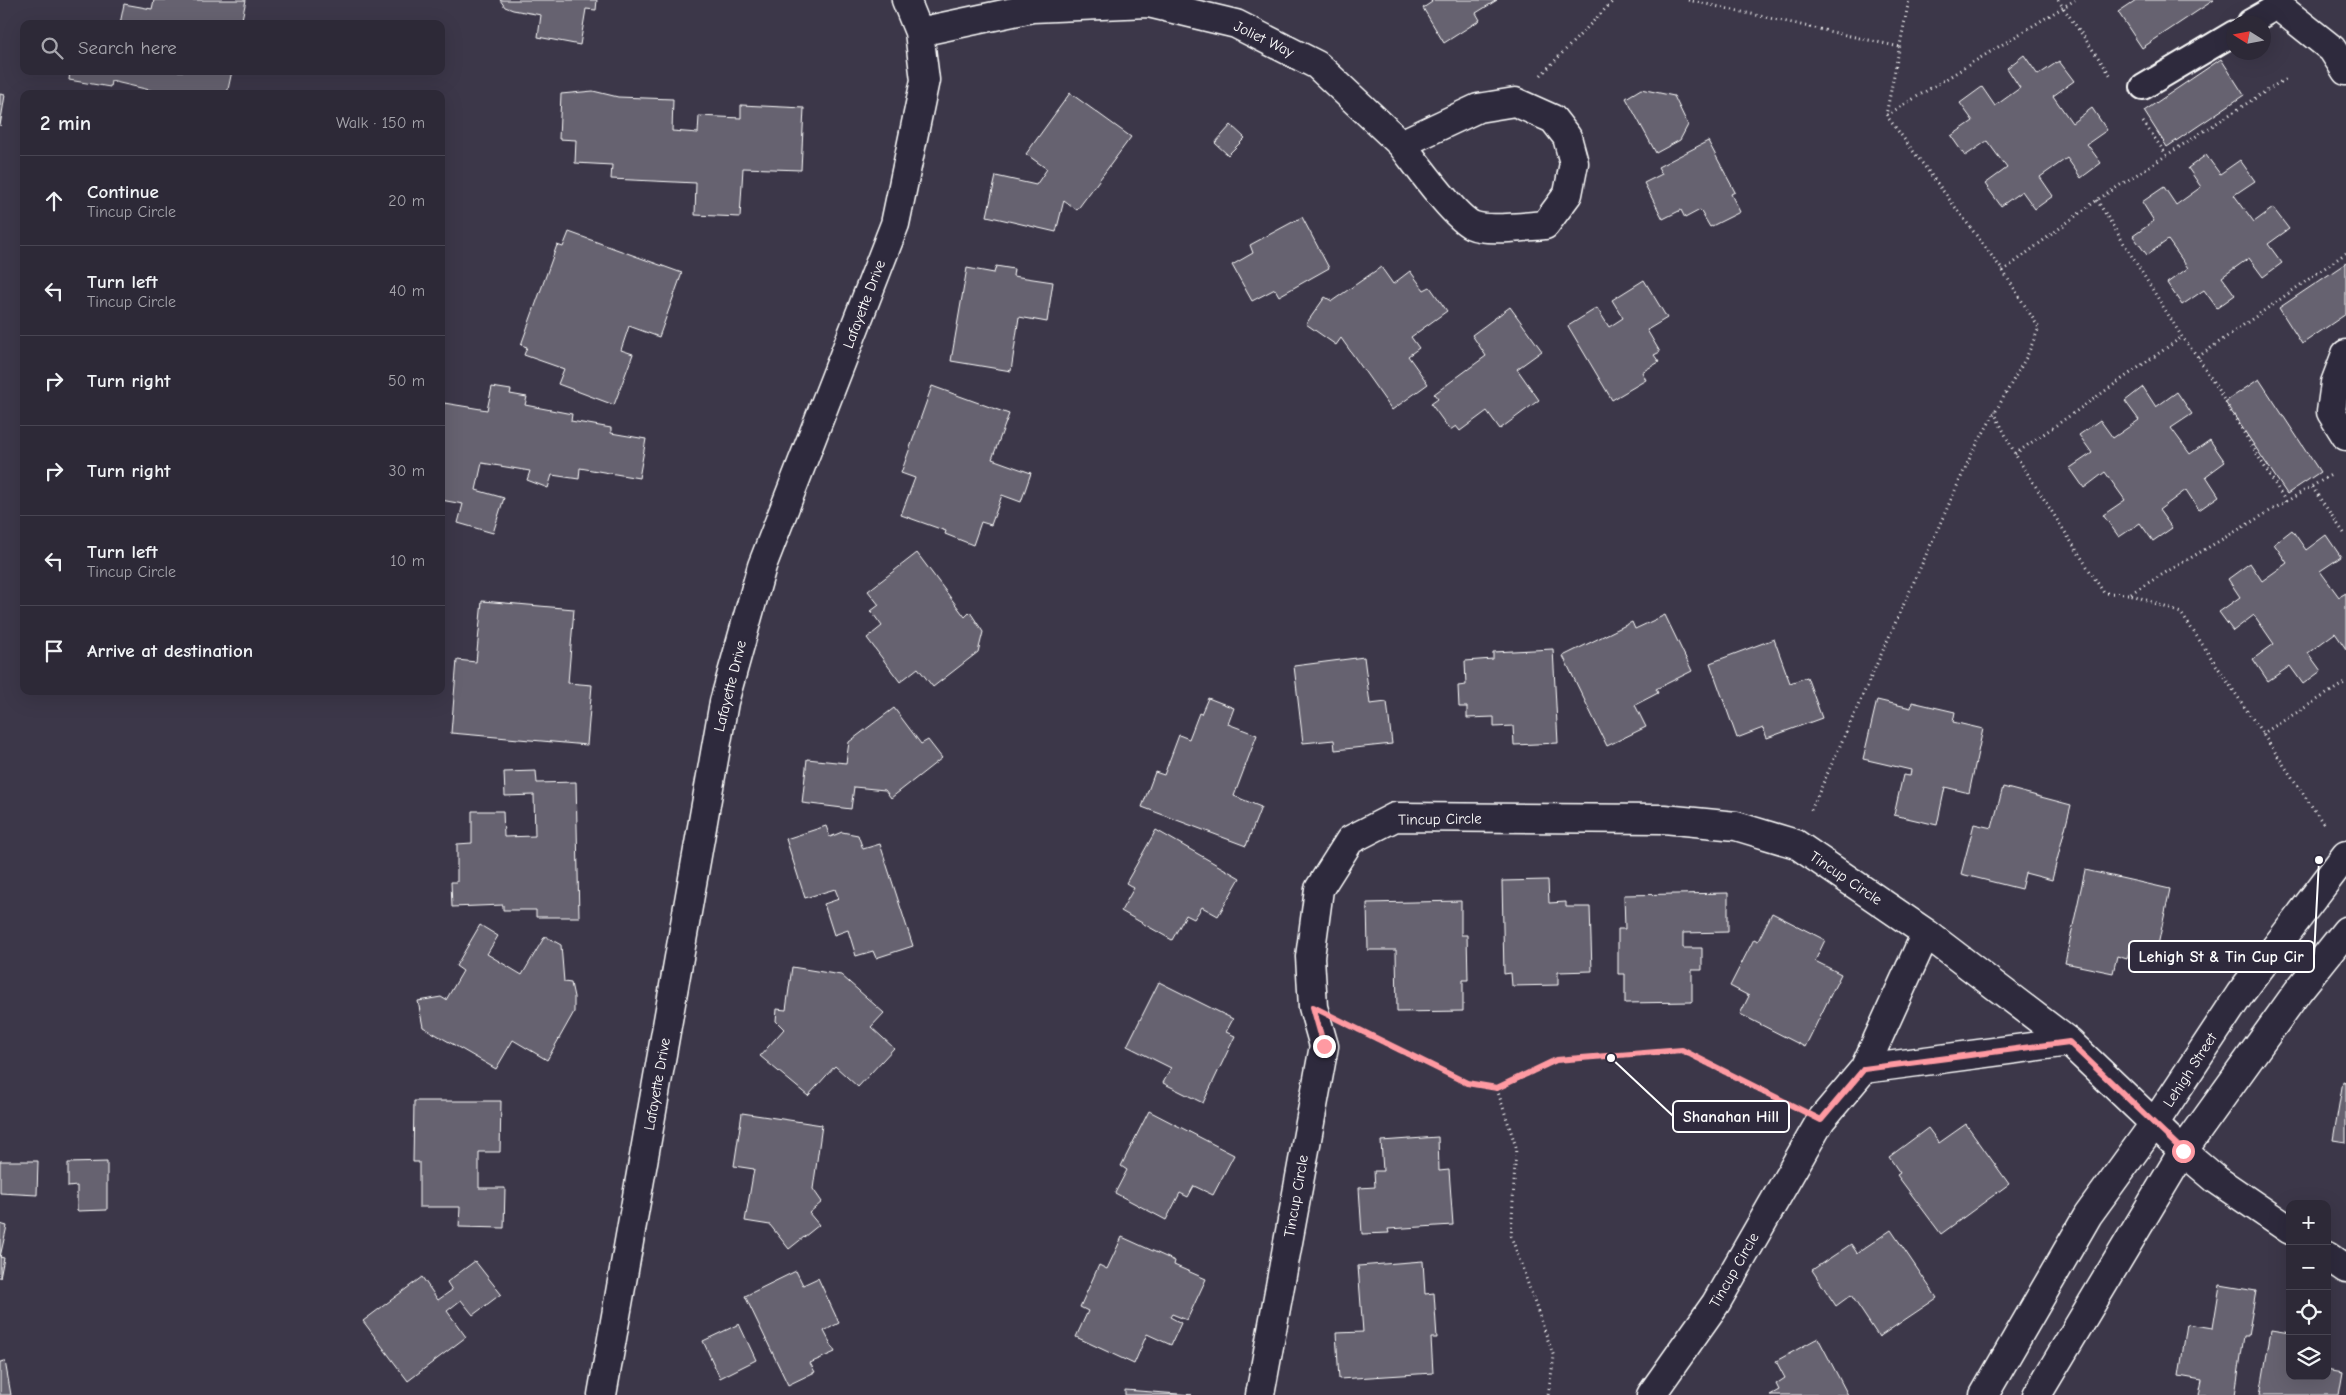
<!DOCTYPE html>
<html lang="en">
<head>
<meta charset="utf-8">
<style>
	:root { --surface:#2d2937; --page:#35313f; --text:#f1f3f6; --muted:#a7a6ad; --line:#484552 }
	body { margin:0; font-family:"Comic Neue",sans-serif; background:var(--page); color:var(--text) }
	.controls { position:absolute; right:15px; bottom:15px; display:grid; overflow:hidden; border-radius:10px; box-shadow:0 5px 20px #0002 }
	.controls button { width:45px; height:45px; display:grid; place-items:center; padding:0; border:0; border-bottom:1px solid var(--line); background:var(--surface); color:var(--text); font:25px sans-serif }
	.compass { position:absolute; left:2226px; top:15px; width:45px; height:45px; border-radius:50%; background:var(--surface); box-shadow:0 5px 20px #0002; rotate:281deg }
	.stop { position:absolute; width:15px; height:15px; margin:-11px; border:4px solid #ff9aa2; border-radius:50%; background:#fff }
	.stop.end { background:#ff9aa2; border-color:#fff; box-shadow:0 1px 5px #0008 }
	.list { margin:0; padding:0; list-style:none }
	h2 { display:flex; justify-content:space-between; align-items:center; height:65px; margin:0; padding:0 20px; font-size:21px }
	h2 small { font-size:16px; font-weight:400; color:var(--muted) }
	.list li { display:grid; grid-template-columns:32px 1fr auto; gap:15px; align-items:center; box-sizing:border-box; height:90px; padding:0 20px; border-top:1px solid var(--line) }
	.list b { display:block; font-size:19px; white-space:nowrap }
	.list p { margin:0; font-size:16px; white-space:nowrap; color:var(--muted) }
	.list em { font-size:16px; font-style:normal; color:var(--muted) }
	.icon { flex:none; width:28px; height:28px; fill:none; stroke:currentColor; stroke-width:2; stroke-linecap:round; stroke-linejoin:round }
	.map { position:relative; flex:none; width:2346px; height:1395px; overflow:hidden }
	.search { position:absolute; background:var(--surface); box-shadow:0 5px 20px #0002; left:20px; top:20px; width:425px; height:55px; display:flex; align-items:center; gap:12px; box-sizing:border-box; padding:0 18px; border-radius:10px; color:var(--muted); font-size:19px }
	.panel { position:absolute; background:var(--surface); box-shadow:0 5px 20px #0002; left:20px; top:90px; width:425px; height:605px; border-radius:10px }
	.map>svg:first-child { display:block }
	.building { fill:#666270; stroke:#fff }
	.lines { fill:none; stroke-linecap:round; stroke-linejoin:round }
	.service-casing { stroke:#fff; stroke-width:28 }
	.minor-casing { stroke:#fff; stroke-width:31 }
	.tertiary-casing { stroke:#fff; stroke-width:31 }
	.path { stroke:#fff; stroke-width:3; stroke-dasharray:1 4; stroke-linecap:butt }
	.service { stroke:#2f2a3d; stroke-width:24 }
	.minor { stroke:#2f2a3d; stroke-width:28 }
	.tertiary { stroke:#2f2a3d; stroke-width:28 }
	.route { stroke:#ff9aa2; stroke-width:6 }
	.labels { text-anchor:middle; stroke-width:5; stroke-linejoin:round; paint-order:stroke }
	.street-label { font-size:15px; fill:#fff; stroke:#2f2a3d }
	.leader { fill:none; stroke:#fff; stroke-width:2 }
	.callout-dot { fill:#fff; stroke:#2f2a3d; stroke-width:2 }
	.callout { fill:#2f2a3d; stroke:#fff; stroke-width:2 }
	.callout-label { font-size:16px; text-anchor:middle; font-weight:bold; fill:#fff }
</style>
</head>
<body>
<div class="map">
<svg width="2346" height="1395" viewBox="0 0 2346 1395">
	<rect width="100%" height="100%" fill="#3c3749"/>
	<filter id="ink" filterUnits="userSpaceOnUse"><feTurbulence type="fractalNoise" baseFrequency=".02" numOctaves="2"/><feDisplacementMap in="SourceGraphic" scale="10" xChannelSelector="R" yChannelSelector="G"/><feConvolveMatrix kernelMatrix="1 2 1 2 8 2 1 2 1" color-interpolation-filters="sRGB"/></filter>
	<g filter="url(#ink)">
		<path class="building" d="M154,0H246L241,24H120L124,4L152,9Z
			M597,0L596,10L586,9L580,45L538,37L541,15L513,10L505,7L500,0Z
			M1430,0H1497L1476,13L1480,20L1444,43L1423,8L1432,2Z
			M2136,0H2214L2142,48L2118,12Z
			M2024,55L2038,75L2059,61L2074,81L2053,96L2072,123L2092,108L2107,130L2087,144L2101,163L2081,178L2067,158L2040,177L2053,196L2035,209L2022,191L2001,206L1985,184L2007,168L1987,141L1965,156L1951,136L1973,121L1960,103L1982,87L1995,106L2020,88L2007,68Z
			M2221,59L2244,95L2167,147L2144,111Z
			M70,71H232L227,94H167L111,81L110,87L69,80Z
			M1641,89L1674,96L1688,125L1680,140L1656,153L1626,98Z
			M593,91L618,97L673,99L672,131L698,133L699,116L741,118V105L804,108L801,170L743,168L740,217L695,215L696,183L611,179L612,165L575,163L576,140L559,139L561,94Z
			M1070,93L1131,137L1077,210L1064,200L1056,232L987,216L996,176L1036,185L1047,169L1026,154Z
			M0,94L5,95L0,126Z
			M1231,125L1245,138L1228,155L1215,143Z
			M1708,141L1735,192L1731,194L1740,212L1710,227L1700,210L1685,218L1681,210L1663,219L1644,183L1662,174L1658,167Z
			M2206,155L2220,174L2240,160L2255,181L2234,195L2254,222L2273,208L2289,229L2268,244L2282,263L2263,277L2249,258L2222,277L2235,295L2217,308L2204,290L2182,305L2167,283L2188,268L2168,240L2147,255L2133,236L2154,221L2142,202L2164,187L2176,205L2201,187L2188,168Z
			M1302,217L1329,268L1279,296L1275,289L1252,301L1232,265L1253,253L1250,245Z
			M569,232L682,273L659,337L629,326L621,350L633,354L614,405L558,384L564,369L524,355L527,347L521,345L557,245L563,247Z
			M2346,263V314L2302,344L2279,308Z
			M996,266L1014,269L1013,276L1053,282L1047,322L1019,317L1011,371L951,361L967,268L994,273Z
			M1381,267L1393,284L1410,271L1424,290L1430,287L1447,311L1411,337L1419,348L1408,356L1428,384L1392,410L1341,338L1336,345L1306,324L1325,297L1332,301Z
			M1644,280L1667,318L1647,330L1660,352L1654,355L1659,362L1642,372L1646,380L1612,400L1568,326L1597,308L1609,327L1623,318L1612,300Z
			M1510,307L1542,351L1517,369L1539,400L1500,429L1487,411L1460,431L1456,426L1450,430L1431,404L1438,399L1434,394L1486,356L1472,335Z
			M2259,379L2320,472L2287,494L2225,402Z
			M932,386L1009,414L992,459L1031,473L1021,502L1002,495L991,525L981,522L973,545L945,534L946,531L901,515L915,478L901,473Z
			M492,387L511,390L510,394L527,397L525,405L572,414L571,421L611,428V433L646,439L639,478L580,468L579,479L552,475L548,488L527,480L530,471L482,463L476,490L504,498L493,533L458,523L463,504L441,500V419L444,403L487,410Z
			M2143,387L2156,407L2177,392L2192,414L2171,428L2190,454L2210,440L2225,462L2206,476L2219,496L2199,510L2186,490L2159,510L2172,528L2153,541L2140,523L2119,537L2103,515L2125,500L2105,472L2084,488L2070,468L2092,453L2079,435L2100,420L2113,438L2139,420L2125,401Z
			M2292,530L2306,550L2326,535L2341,557L2320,571L2339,597L2346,593V649L2335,633L2308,653L2321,671L2303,684L2290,666L2268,681L2253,659L2274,644L2254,615L2233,631L2219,612L2240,597L2228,579L2250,563L2262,581L2287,563L2274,544Z
			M917,553L965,617L970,612L983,632L978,652L933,687L918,668L900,682L867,638L882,626L871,611L879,605L868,591Z
			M482,601L574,609L568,683L592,685L587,745L451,733L457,660L476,662Z
			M1665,615L1692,671L1656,689L1658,693L1635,705L1646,727L1607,746L1563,656L1632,622L1635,629Z
			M1774,639L1790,683L1807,677L1822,718L1767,738L1763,728L1737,738L1710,663Z
			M1553,649L1558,743L1514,745L1513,726L1494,727V717L1467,718V707H1459L1458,686L1466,685L1465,661L1493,659V652Z
			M1364,657L1370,704L1387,702L1392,744L1335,750L1334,740L1303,743L1294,666Z
			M1208,698L1234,708L1228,724L1257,735L1234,796L1261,807L1246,846L1142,807L1155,772L1164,775L1179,735L1189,739L1199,713L1201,714Z
			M1877,700L1911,708L1912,702L1955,712L1953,722L1983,729L1969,793L1945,787L1937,825L1894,815L1903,775L1910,776L1911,770L1863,759Z
			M894,708L921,744L928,740L942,758L891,798L885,790L854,787L851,809L802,803L807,759L846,763L849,742Z
			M536,771L537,783L576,782L579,917H536V910H503V905L452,907L451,882H457V844L472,843V811H503L504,837L535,836L534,795L505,796L504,772Z
			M2003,787L2071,805L2052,880L2025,873L2021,889L1961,874L1974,824L1992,828Z
			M826,826L830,837L842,832L858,835L863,849L880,844L913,946L876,958L873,951L856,956L848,930L834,935L824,904L839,899L835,889L805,898L786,839Z
			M1156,830L1240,878L1218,916L1202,907L1194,919L1186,915L1172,940L1121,911L1134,888L1126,883Z
			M2085,870L2170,889L2157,950L2131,944L2127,959L2117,956L2113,973L2065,963Z
			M1548,880L1549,903L1566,902V907H1590L1592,971L1558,972V985L1512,986L1511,973L1504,974L1502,881Z
			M1728,893V932L1683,933V948H1702V970H1692V1002L1625,1003V974H1618V929H1625L1624,895Z
			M1461,901V935H1467L1468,980H1463V1011L1397,1012L1396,950H1368L1367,903Z
			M1772,913L1825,940L1815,961L1841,974L1805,1047L1740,1014L1749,996L1730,986L1754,939L1758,941Z
			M480,925L498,936L487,954L522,975L545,936L561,945L564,982L571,983L574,997V1012L547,1060L513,1040L496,1069L423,1027L418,1001L441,997L446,1000L463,971L456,966Z
			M792,967L841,975L884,1013L871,1027L894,1048L858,1087L835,1066L808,1096L760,1056L784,1029L776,1021L777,1009L786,1010Z
			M1159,982L1233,1019L1226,1032L1235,1036L1203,1103L1163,1083L1171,1068L1127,1046Z
			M2343,1081L2346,1082V1142L2333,1140Z
			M414,1101H501L500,1152H479V1188H505L504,1228L459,1227L460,1207H419V1162H413Z
			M1149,1111L1234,1155L1213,1195L1194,1186L1188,1197L1180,1193L1166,1220L1115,1193L1127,1170L1121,1166Z
			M742,1113L822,1125L813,1189L822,1202L809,1213L819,1225L789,1249L770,1225L745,1221L754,1169L734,1166Z
			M1966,1124L2009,1184L1941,1234L1897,1175L1900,1173L1889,1157L1928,1128L1939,1143Z
			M1438,1137L1439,1171L1449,1170L1453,1225L1388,1229L1389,1233L1362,1234L1359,1188L1375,1187L1374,1171H1383L1381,1141Z
			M0,1161H38L37,1195L0,1193Z
			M107,1162V1210L77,1211V1186L68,1187V1163Z
			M0,1224L7,1226L0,1257L4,1258L0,1278Z
			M1891,1230L1937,1298L1879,1337L1851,1295L1836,1306L1812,1270L1851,1244L1857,1253Z
			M1122,1237L1175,1261L1174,1265L1206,1279L1187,1320L1172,1314L1170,1317L1181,1323L1171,1345L1147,1334L1134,1364L1076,1337L1088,1311L1080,1307L1099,1265L1107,1269Z
			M475,1261L501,1294L473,1315L461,1300L447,1311L466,1337L408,1381L363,1321L422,1277L438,1300L452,1290L447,1282Z
			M1423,1261L1425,1294L1434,1293L1437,1338H1431L1433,1373L1339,1379L1336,1333L1363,1332L1358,1266Z
			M796,1271L803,1285L818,1278L839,1323L824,1331L835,1352L810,1363L815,1372L788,1385L745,1296Z
			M2220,1285L2256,1291L2248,1336H2244L2235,1395H2199L2202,1380L2179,1376L2187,1324L2213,1328Z
			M739,1324L756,1360L720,1378L703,1341Z
			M2271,1330L2290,1333V1376H2327V1369L2343,1372L2339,1395H2260Z
			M1818,1338L1848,1395H1770L1779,1390L1776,1384L1785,1378L1776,1361Z
			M5,1361L11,1395H0V1362Z
			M1125,1390L1192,1395H1125Z"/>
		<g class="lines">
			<defs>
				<path id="service" d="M2250,22L2278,6
					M2143,87L2234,33"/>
				<path id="minor" d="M2277,0L2278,6L2332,49L2346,71
					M919,32L1032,8L1148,3L1236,24L1317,65L1401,144
					M1515,102L1553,119L1567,137L1574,163L1568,194L1545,225C1528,226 1487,232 1472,225C1453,216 1416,163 1401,144L1478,108Z
					M2346,354L2335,383L2331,412L2346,436
					M1864,1069L2069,1042
					M2327,1256L2346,1269
					M602,1395L724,702L762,566L895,224L925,80L919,32L906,0
					M1260,1395L1324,1046L1313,1007L1310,957L1319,889L1350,840L1395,817L1664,819L1736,826L1796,844L1926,933L2069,1042L2183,1151L2217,1180L2290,1230
					M1651,1395L1716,1303L1821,1120L1864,1069L1926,933"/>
				<path id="tertiary" d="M1984,1395L2088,1215L2154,1124L2240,994L2346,855
					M2037,1395L2183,1151L2298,991L2346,931"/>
			</defs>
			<use href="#service" class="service-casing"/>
			<use href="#minor" class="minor-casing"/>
			<use href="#tertiary" class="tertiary-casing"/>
			<path class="path" d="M1688,0L1900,47
				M2058,0L2111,76
				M1541,75L1614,0
				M1887,115L2075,0
				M2143,122L2166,154
				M2097,200L2182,337L2198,357L2286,502
				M2003,271L2097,200L2288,77
				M2198,357L2346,253
				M1994,412L2015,454L2104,593L2130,594L2181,613L2325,826
				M2015,454L2182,337
				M2312,487L2346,536
				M2131,593L2331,475
				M2262,734L2346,682
				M1811,810L1972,453L2027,356L2039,328L2003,271L1886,115L1909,0
				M1358,1030L1467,1083L1497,1089L1557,1060L1682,1051L1789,1105
				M1497,1089L1516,1147L1511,1236L1554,1357L1548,1395"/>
			<use href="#service" class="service"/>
			<use href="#minor" class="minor"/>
			<use href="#tertiary" class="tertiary"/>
		</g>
	</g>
	<g class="lines" filter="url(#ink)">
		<path class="route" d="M1324,1046L1313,1007L1467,1083L1497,1088L1556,1060L1682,1050L1821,1120L1864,1069L2069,1042L2183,1151"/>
	</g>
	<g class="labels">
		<g class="street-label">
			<text transform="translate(1264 39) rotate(26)" y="5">Joliet Way</text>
			<text transform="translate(864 304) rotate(-69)" y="5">Lafayette Drive</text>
			<text transform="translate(730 686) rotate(-76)" y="5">Lafayette Drive</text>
			<text transform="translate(1440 819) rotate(-1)" y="5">Tincup Circle</text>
			<text transform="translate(1846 878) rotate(34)" y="5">Tincup Circle</text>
			<text transform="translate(2190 1070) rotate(-57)" y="5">Lehigh Street</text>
			<text transform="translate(657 1084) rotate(-80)" y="5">Lafayette Drive</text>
			<text transform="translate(1296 1196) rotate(-80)" y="5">Tincup Circle</text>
			<text transform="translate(1734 1270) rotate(-60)" y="5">Tincup Circle</text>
		</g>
	</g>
	<path class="leader" d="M2319 860L2314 956M1611 1058L1673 1116"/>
	<g class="callout-dot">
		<circle cx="2319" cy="860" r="5"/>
		<circle cx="1611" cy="1058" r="5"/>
	</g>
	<g class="callout">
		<rect x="2129" y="941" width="185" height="31" rx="5"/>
		<rect x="1673" y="1101" width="116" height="31" rx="5"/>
	</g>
	<g class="callout-label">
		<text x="2221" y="962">Lehigh St &amp; Tin Cup Cir</text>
		<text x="1731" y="1122">Shanahan Hill</text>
	</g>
</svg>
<div class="controls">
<button>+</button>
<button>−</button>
<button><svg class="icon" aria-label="locate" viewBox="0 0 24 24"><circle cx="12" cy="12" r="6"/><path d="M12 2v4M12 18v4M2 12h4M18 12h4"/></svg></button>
<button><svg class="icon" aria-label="layers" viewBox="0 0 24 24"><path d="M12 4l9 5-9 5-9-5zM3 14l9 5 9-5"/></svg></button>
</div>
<svg class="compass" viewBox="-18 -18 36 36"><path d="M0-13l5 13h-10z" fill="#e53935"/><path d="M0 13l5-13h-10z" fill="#a7a6ad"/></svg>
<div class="stop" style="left:2183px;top:1151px"></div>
<div class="stop end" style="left:1324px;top:1046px"></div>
<div class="search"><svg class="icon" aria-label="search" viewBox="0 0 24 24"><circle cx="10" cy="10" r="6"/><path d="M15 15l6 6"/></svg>Search here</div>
<section class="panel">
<h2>2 min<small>Walk · 150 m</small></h2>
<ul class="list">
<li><svg class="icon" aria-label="ahead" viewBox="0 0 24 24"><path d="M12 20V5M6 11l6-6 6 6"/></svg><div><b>Continue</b><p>Tincup Circle</p></div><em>20 m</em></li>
<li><svg class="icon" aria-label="left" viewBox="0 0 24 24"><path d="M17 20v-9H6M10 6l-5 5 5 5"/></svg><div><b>Turn left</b><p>Tincup Circle</p></div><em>40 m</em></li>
<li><svg class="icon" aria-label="right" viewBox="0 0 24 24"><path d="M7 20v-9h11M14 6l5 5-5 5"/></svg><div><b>Turn right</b></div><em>50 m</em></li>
<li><svg class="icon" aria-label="right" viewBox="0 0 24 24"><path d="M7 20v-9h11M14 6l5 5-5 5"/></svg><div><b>Turn right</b></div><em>30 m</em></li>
<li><svg class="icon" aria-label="left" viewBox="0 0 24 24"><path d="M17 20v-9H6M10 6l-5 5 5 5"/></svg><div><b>Turn left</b><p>Tincup Circle</p></div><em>10 m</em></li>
<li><svg class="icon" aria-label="arrive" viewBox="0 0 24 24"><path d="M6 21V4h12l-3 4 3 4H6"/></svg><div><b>Arrive at destination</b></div></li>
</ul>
</section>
</div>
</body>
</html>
